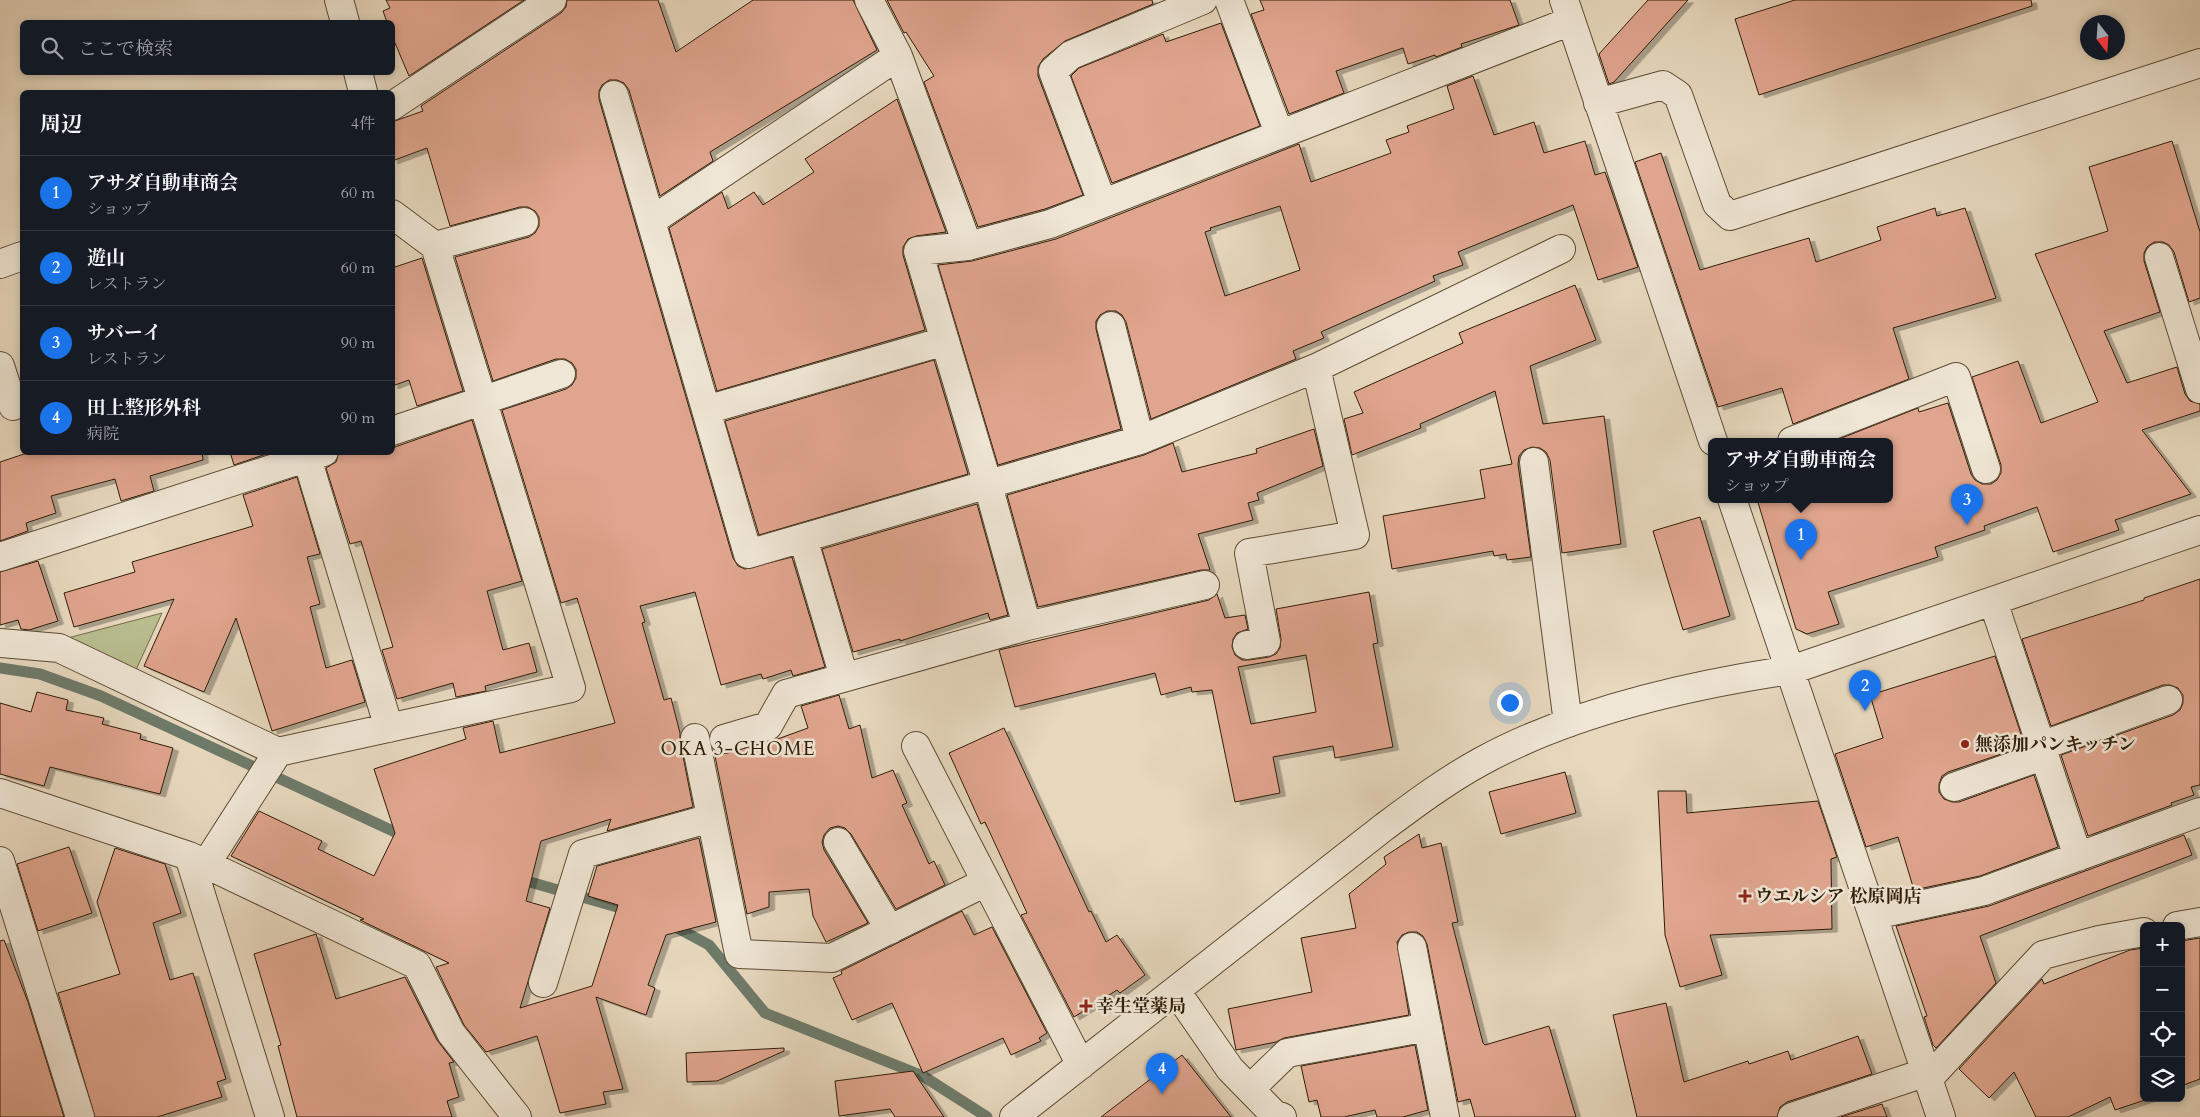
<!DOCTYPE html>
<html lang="ja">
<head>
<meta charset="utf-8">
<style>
	:root { --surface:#171b24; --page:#242831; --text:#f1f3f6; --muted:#9ea1a6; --line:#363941; --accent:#1a73e8 }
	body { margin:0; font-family:Cardo,"Noto Serif JP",serif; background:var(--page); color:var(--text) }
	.controls { position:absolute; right:15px; bottom:15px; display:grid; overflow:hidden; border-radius:8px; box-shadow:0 2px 8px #0003 }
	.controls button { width:45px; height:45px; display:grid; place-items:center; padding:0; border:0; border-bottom:1px solid var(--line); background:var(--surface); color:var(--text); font:25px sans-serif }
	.compass { position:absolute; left:2080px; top:15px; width:45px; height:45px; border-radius:50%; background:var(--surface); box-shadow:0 2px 8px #0003; rotate:163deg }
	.you { position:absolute; left:1509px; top:702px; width:18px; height:18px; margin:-12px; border:4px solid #fff; border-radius:50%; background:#1a73e8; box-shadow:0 0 0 8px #1a73e833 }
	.badge { display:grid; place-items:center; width:32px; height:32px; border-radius:50%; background:var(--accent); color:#fff; font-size:16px; font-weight:700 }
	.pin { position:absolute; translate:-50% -41px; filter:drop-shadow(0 1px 2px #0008) }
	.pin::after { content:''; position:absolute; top:26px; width:18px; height:15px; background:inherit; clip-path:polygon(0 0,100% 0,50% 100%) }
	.popup { position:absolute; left:1708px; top:438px; width:185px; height:65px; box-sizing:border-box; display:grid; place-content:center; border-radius:8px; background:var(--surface); filter:drop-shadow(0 1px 4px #0005); font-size:16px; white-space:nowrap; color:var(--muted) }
	.popup b { font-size:19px; color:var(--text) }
	.popup::after { content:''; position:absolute; left:50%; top:100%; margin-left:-10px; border:10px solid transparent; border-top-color:var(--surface) }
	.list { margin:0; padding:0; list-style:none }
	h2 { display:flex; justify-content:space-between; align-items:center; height:65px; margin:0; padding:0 20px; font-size:21px }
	h2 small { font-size:16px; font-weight:400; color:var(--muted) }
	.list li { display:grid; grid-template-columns:32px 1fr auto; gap:15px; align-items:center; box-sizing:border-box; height:75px; padding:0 20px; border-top:1px solid var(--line) }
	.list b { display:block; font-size:19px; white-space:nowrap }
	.list p { margin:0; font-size:16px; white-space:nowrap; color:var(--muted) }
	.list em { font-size:16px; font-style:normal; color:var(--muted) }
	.icon { flex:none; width:28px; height:28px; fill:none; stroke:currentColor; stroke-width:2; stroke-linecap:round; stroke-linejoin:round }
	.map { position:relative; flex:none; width:2200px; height:1117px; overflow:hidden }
	.search { position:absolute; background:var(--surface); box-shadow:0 2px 8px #0003; left:20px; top:20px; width:375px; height:55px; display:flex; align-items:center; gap:12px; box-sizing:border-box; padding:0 18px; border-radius:8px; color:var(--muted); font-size:19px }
	.panel { position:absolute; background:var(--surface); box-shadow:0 2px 8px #0003; left:20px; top:90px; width:375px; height:365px; border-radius:8px }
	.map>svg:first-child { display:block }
	.green { fill:#b9be8f; stroke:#746d4b }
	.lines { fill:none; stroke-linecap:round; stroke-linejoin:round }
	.stream { stroke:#6e7b6a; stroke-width:11 }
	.building { fill:#e0a58e; stroke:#2f1c07; fill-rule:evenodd; filter:url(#shadow) }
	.minor-casing { stroke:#5d4b35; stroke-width:30 }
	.minor { stroke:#efe6d5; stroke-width:28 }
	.poi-dot { fill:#8f2418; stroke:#efe6d5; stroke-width:2 }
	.labels { text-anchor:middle; stroke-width:5; stroke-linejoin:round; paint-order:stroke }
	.poi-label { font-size:18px; font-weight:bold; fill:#2f1c07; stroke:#efe6d5; text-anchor:start }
	.neighbourhood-label { font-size:19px; letter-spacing:1px; fill:#2f1c07; stroke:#efe6d5 }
</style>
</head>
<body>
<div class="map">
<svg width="2200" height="1117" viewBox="0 0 2200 1117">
	<defs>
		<filter id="shadow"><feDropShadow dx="5.5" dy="3" stdDeviation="0" flood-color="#0004"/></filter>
	</defs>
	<rect width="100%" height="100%" fill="#e7d8be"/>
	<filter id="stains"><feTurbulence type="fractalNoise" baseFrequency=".004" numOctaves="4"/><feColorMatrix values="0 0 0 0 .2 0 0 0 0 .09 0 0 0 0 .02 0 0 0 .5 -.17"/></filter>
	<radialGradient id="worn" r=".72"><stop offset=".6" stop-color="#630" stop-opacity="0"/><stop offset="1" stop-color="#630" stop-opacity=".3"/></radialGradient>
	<path class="green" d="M162,613L135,672L64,639Z"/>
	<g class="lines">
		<path class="stream" d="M0,668L40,674L101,696L408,838
			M516,878L631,911
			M670,924L709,945L765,1013L923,1076L987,1117"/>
	</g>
	<path class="building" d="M386,0H524L409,76L392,36V22H387L383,11L390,8Z
		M567,0H658L676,52L753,0H853L877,50L710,152L713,161L660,196L629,90L624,83L617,80H609L602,85L599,91V99L733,558L738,566L745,569L792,557L825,667L793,676L791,670L763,679L761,674L721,685L695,592L640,606L645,622L642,623L664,700L671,698L680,733V741L693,807L607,831L611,819L541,841L526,901L550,908L520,1008L592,986L618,905L588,896L597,866L699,838L716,922L666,935L648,985L655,988L646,1015L596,997L623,1089L603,1092L606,1104L560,1113L537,1036L486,1052L464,1025L436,967L449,963L360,920L364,919L231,856L259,811L322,841L318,849L374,876L395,833L374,769L466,739L463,728L493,721L500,753L615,723L577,598L561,603L502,410L566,389L572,385L576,378V369L572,363L565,359H556L493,381L455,257L529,237L535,233L539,226V217L535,211L528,207H520L450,226L427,148L392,161V122L423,111L421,106L561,13L566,7Z
		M887,0H1152L1153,4L1065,41L1043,59L1038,67V76L1083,195L1045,209L978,227L924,82L934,76L906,32L904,33Z
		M1260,0H1510L1519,25L1461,44L1462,47L1436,57L1435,55L1408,64L1403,48L1336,71L1344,93L1289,114L1251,14L1264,10Z
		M1648,0H1688L1614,82L1609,84L1599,54Z
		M1795,0H2031L2032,6L1759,95L1735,19Z
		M1221,23L1260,126L1112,183L1071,76L1079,68L1163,34L1166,42Z
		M1473,76L1494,135L1534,122L1544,153L1585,141L1595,175L1605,172L1638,267L1598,280L1573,205L1458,252L1463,265L1433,276L1435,281L1321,332L1324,338L1293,351L1296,359L1151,419L1126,322L1122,315L1116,311H1107L1100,315L1096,321V329L1121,429L998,465L938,265L972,261L1056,239L1299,144L1311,182L1391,153L1386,140L1409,132L1407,126L1454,109L1447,86ZM1280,206L1300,270L1225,296L1205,232L1211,230L1210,228Z
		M897,99L946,232L916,236L908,239L903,247V255L925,330L717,391L669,228L722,192L728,209L754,192L763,205L814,172L805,159Z
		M2172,141L2200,232V298L2189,302L2174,252L2169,245L2163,242H2154L2147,247L2144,253V261L2160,312L2104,331L2127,383L2177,367L2185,394L2190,401L2200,404V411L2142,430L2191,494L2115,520L2119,530L2053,552L2037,507L1984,526L1985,530L1935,547L1938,557L1828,592L1839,624L1807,634L1796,629L1757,499H1890V441H1834L1918,408L1919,412L1948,403L1971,474L1975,480L1982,484H1991L1997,480L2001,473V465L1972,377L2018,361L2041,423L2098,402L2035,254L2108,231L2089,167Z
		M1661,153L1700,270L1809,238L1816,262L1881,240L1877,227L1935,208L1937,216L1965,208L1996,298L1893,328L1909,379L1793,424L1782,388L1718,407L1635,162Z
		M422,258L463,391L417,406L409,380L392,386V268Z
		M1575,285L1596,340L1530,366L1543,424L1604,416L1621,544L1562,553L1550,460L1546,452L1540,448L1532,447L1524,450L1519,456L1518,464L1531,557L1507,560L1506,554L1494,556L1493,551L1392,569L1383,516L1485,498L1480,470L1512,464L1495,391L1420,424L1421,428L1352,455L1344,419L1363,413L1354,392L1463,343L1459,333Z
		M934,360L968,474L759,535L725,421Z
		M472,420L522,581L487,591L503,650L529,643L537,672L485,686L486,691L456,697L453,683L397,699L382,650L393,647L361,541L350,544L326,468L336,462L339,452H392V448Z
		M1314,429L1323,466L1257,493L1259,500L1248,503L1253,520L1198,534L1210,570H1201L1038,607L1007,495L1144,455L1173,443L1182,472L1257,453L1256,449Z
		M30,452H202L203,460L150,476L154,491L121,501L115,479L51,496L56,513L26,523L28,531L0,541V462Z
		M230,452H272L234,465Z
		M297,477L320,554L307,557L320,604L310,607L326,668L352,660L365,702L272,731L236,618L204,692L144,666L174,599L74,627L64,593L135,572L132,562L253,526L243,495Z
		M977,504L1008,615L990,620L988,613L900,641V639L853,652L822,549Z
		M1700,517L1730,616L1683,630L1653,531Z
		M38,561L58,621L29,630L21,629L18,620L0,625V572Z
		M2200,579V785L2191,787L2194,795L2171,803L2172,805L2088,836L2061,755L2173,715L2180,710L2183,703V695L2178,688L2170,685H2163L2051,726L2022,639L2144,600V598Z
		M1369,592L1378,643L1373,644L1393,747L1335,758L1333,746L1273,757L1280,793L1235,802L1212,690L1192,692L1191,687L1161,695L1155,673L1015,707L999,650L1209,600L1217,594L1225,618L1245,615L1248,629L1237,633L1233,639L1232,647L1235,655L1242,660H1249L1269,657L1276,654L1280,648L1281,639L1276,609ZM1306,655L1316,712L1251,724L1238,667Z
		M1995,656L2025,746L1948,772L1942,776L1939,784V792L1944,799L1952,802H1959L2034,775L2058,847L1980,876L1914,890L1898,837L1866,847L1835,754L1883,738L1870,695Z
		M37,692L68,700L66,710L104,718L102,724L141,734L140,739L173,748L160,794L50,767L44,786L0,774V703L31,712Z
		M839,695L849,729L860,725L872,778L893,770L907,803L902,805L929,864L934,861L945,885L896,909L851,834L845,828L838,826L830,828L824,835L822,842L824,850L868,923L826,942L813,916L809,889L769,892V907L747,914L715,756L772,741L808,728L801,706Z
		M1004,728L1089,912L1091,911L1106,942L1117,935L1145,975L1120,993L1117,990L1074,1017L1021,915L1027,913L985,822L981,824L949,753Z
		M1565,772L1576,813L1501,834L1489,792Z
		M1658,791H1686L1687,813L1818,801L1837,857L1831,859L1832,929L1710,935L1722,975L1680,987L1665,935Z
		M1419,834L1422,848L1441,843L1458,922L1452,923L1483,1043L1485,1045L1549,1026L1576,1117H1475L1470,1099L1458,1102L1427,944L1423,936L1417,932H1409L1402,935L1397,942L1409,1015L1284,1038L1276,1042L1236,1050L1228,1009L1312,992L1301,938L1356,928L1349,894L1386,864L1384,857Z
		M2184,835L2192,855L1980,936L1996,983L1936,1048L1933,1045L1924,1017L1927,1016L1896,926L1989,906Z
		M69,847L92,913L38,931L17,864Z
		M115,848L165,864L181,913L153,923L170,980L193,973L226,1079L217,1082L222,1097L157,1117H95L58,993L120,974L97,902Z
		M962,911L974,935L992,927L1047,1033L1039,1038L1041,1041L1011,1055L1003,1038L923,1073L892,1003L852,1020L833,978L842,974L841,971Z
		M316,934L336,999L405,977L437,1040L454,1062L449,1063L459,1097L447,1101L452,1117H297L278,1046L281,1045L254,954Z
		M2200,938V1079L2181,1086V941Z
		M4,940L28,1002L64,1117H0V941Z
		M2144,948V1098H2151L2115,1110L2110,1097L2068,1117H2036L2014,1072L1989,1098L1959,1069L2042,979L2044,984L2130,950Z
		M1666,1003L1684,1082L1748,1061L1749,1064L1788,1051L1791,1060L1858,1036L1872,1074L1787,1102L1780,1107L1777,1117H1637L1613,1015Z
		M1415,1045L1428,1110L1403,1117H1377L1375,1110L1344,1117H1321L1317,1100L1309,1102L1301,1066Z
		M784,1048V1051L717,1081L687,1082L686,1053Z
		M1182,1055L1231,1117H1101Z
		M913,1071L944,1117H895L890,1109L839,1116L835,1081Z
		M1882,1104L1887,1117H1841Z"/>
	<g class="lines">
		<defs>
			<path id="minor" d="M339,0L345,22
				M869,0L898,56L968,246L918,251L988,485L1027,626
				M1229,0L1279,133
				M1564,0L1713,441
				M898,56L651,221L748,554L1140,440L1316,368L1561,249
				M358,72L363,92
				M614,95L651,221
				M1598,103L1663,85L1678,95L1717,204L1730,216L2200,63
				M392,106L552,0
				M1102,202L1053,71L1071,55L1203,0
				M435,246L524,222
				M968,246L1050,224L1571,21
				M2159,257L2200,389
				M0,264L22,256
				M1111,326L1140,440
				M0,366L13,406
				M706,410L945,341
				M392,431L561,374
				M1792,441L1956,377L1986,469
				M307,458L389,728
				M1534,462L1568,723
				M1732,499L1941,1117
				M803,538L844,677
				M0,557L324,452
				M1993,601L2078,857
				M0,643L59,648L278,752
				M1247,645L1266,642L1249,553L1355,535L1316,368
				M695,738L739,954L832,958L986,882
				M724,739L768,726L786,694L1027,626L1205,585
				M916,746L1081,1065
				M2041,746L2168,700
				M1954,787L2045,755
				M0,793L189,856L417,965L451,1033L517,1117
				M838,842L890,930
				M189,856L270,1117
				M0,861L80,1117
				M206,864L278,752L571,688L435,246L392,214
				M1874,915L1984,891L2200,812
				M2177,926L2200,922
				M1412,947L1445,1117
				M543,983L583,854L711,818
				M1176,991L1230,1069L1274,1114L1282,1117
				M1929,1078L2043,955L2099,940L2144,932
				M1250,1089L1287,1053L1428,1027
				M1014,1117L1384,827C1415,804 1447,780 1482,761C1572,712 1690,685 1791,670L2200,530
				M1792,1117L1927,1072"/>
		</defs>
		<use href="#minor" class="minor-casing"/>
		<use href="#minor" class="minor"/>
	</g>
	<g class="poi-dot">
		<circle cx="1965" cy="744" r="5"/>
		<path d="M1742.5 888.5h5v5h5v5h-5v5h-5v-5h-5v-5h5z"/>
		<path d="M1083.5 998.5h5v5h5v5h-5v5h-5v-5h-5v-5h5z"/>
	</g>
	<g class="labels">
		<g class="poi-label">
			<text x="1975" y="750">無添加パンキッチン</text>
			<text x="1755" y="902">ウエルシア 松原岡店</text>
			<text x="1096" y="1012">幸生堂薬局</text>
		</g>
		<g class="neighbourhood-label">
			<text x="738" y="755">OKA 3-CHOME</text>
		</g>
	</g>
	<rect width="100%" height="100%" filter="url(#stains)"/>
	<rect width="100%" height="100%" fill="url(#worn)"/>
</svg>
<div class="controls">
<button>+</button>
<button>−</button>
<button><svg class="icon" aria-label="locate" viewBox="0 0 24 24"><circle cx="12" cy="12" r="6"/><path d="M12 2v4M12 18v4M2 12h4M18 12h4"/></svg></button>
<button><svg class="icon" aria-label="layers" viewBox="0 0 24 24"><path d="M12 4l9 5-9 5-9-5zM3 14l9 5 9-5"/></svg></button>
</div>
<svg class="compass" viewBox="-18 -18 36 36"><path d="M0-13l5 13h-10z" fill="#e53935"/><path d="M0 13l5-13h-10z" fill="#9ea1a6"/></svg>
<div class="you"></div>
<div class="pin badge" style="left:1801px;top:560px">1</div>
<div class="popup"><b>アサダ自動車商会</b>ショップ</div>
<div class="pin badge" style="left:1865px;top:711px">2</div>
<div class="pin badge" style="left:1967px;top:525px">3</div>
<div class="pin badge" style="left:1162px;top:1094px">4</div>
<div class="search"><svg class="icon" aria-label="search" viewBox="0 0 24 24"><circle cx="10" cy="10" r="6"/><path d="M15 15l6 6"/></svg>ここで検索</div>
<section class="panel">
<h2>周辺<small>4件</small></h2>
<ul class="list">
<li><span class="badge">1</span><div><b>アサダ自動車商会</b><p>ショップ</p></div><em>60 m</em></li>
<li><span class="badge">2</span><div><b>遊山</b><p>レストラン</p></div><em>60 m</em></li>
<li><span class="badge">3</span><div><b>サバーイ</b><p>レストラン</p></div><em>90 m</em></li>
<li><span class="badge">4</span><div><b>田上整形外科</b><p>病院</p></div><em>90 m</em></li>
</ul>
</section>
</div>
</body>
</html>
